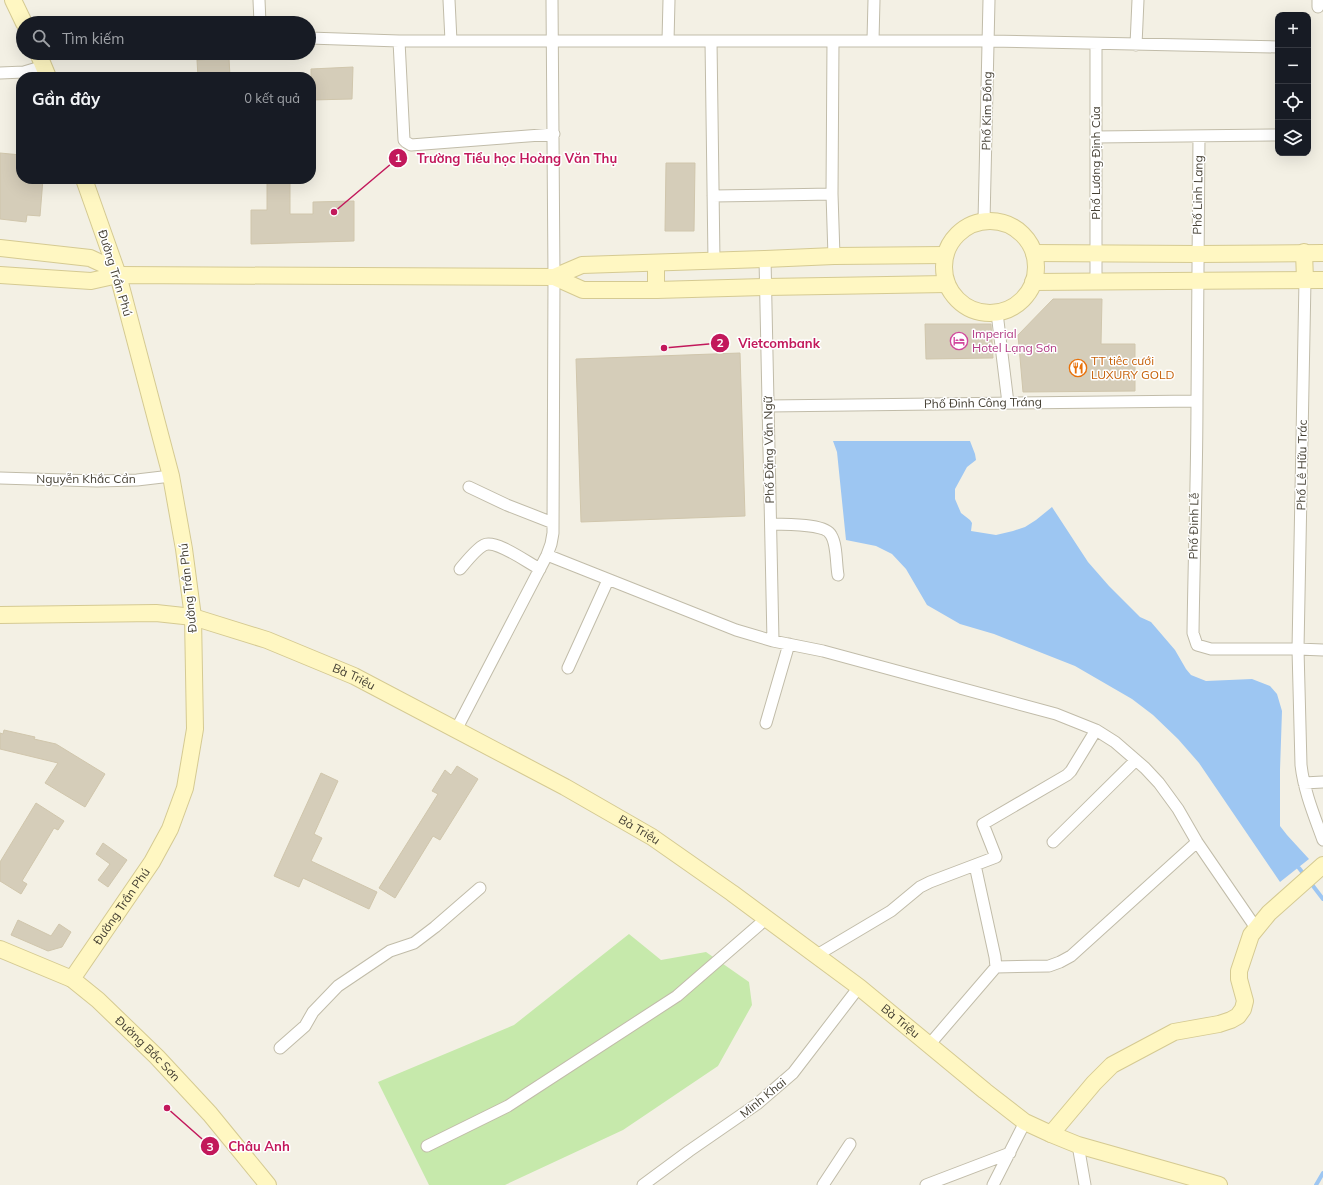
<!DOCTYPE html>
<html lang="vi">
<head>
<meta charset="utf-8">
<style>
	:root { --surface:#171b24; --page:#20242c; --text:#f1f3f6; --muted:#9ea1a6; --line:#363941 }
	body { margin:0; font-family:Mulish,sans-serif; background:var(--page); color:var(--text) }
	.controls { position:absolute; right:12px; top:12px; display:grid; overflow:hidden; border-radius:8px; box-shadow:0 4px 16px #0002 }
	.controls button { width:36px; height:36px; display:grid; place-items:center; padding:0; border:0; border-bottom:1px solid var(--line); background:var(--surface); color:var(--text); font:20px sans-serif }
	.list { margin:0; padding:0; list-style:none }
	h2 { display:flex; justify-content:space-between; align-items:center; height:52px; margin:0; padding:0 16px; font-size:17px }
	h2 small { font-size:13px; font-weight:400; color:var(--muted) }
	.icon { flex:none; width:22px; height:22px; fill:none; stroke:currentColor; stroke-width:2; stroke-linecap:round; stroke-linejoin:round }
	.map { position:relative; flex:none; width:1323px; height:1185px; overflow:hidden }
	.search { position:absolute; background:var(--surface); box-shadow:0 4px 16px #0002; left:16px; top:16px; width:300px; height:44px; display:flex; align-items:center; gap:10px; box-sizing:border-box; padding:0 14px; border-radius:22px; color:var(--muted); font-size:15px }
	.panel { position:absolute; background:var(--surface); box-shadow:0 4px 16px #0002; left:16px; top:72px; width:300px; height:112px; border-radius:16px }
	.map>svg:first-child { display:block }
	.green { fill:#c6e9ab }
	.water { fill:#9dc6f2 }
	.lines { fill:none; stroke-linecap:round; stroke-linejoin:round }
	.stream { stroke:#9dc6f2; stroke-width:4 }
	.building { fill:#d5cdb9; stroke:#d0c6ac }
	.street-casing { stroke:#c1bca9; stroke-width:13 }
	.secondary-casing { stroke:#d5ca92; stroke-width:18 }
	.street { stroke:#fff; stroke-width:11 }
	.secondary { stroke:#fff7c2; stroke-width:16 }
	.labels { text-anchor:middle; stroke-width:3; stroke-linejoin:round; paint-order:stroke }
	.street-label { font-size:12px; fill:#454034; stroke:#fff }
	.hotel-label { font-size:12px; fill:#b23c85; stroke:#fff; text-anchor:start }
	.food-label { font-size:12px; fill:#c56008; stroke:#fff; text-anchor:start }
	.leader { fill:none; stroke:#c2185b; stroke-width:1.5 }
	.callout-dot { fill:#c2185b; stroke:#fff; stroke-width:1.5 }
	.mark-label { font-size:12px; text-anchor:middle; font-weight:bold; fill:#fff }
	.callout-label { font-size:13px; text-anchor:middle; font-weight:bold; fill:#c2185b; stroke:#fff; stroke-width:3; stroke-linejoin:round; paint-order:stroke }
</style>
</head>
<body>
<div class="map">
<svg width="1323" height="1185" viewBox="0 0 1323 1185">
	<rect width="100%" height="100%" fill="#f3f0e4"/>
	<path class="green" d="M629,934L661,960L706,952L749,982L752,1005L718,1066L623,1130L505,1185H429L378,1082L514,1025Z"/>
	<path class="water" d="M833,441H970L975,454L976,460L967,467L955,489V499L961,513L970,520L972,523L971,531L996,535L1013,531L1025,527L1036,520L1052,507L1088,562L1109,586L1140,617L1151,622L1175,650L1186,669L1191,675L1206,681L1252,679L1270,686L1277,694L1282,711L1280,770V826L1287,835L1309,859L1280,882L1199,763L1178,739L1153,715L1132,699L1075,666L994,634L960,624L927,605L906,569L892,554L876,546L846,540L837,452Z"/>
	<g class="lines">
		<path class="stream" d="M1299,868L1306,877
			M1310,882L1323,899
			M1316,1185L1323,1173"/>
	</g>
	<path class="building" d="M229,58L230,77H198L197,60Z
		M353,67L352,99L311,100V69Z
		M0,153L21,155V179H43L40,216L27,215L26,222L0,219Z
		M666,163H695L694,231H665Z
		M267,179H290V214H313V202L354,201V241L251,244V210H267Z
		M1053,299H1102L1101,344H1135V391L1023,392L1018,335Z
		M925,324H991L993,358L926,359Z
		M740,353L745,516L581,522L576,359Z
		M4,730L35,737L34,739L56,744L105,774L85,807L45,783L58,763L0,749V733L3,734Z
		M457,766L478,779L440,840L433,836L395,898L379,888L438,794L432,791L445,770L451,775Z
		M321,773L338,781L314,834L322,838L311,861L377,892L369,909L303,878L299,887L274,876Z
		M36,803L64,821L58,830L54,828L22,881L27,884L21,894L0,881V862Z
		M103,843L127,860L108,887L98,880L110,864L96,854Z
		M18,920L51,936L59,924L71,932L62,947L48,951L11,935Z"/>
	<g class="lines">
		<defs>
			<path id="street" d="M259,0L260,23
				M449,0L451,41
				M1318,7V0
				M309,38L399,41H989L1278,47
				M873,40L874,0
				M399,41L404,140L406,142L411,145L554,134
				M668,41L669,0
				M711,41L714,260
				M833,41L832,194L834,256
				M1136,45L1138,0
				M0,73L24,72L44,66
				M1199,136C1198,224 1198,312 1197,400C1197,477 1194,555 1193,633L1197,645L1211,649H1298L1323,650
				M1096,137L1278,135
				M713,196L832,194
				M984,221L989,0
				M765,259L773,641
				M1305,280L1298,649L1301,765C1304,791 1314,815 1323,840
				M1096,283V44
				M997,313L1008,403
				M768,406L1197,401
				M0,478L97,481L137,480L171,476
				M469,487L507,505L553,523
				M771,524C784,525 825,523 831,535C837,544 836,564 838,575
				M547,555L736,630L773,641L823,651L1056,714L1096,730L1115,742L1145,768L1159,783L1178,809L1197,842L1256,928
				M460,569C466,562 476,549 484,545C496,539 528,563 540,569
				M568,668L608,580
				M766,723L789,644
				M456,730L547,555L551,544L553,533L554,277L552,0
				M1304,783L1323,782
				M1053,842L1136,760
				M817,955L891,911L920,887L930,882L996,857L983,824L1067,775L1071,771L1096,730
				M996,967L1049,966L1060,962L1071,956L1197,842
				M929,1045L996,967L995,957L975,865
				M280,1048L305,1026L313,1012L338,986L390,951L414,943L435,927L480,888
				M1078,1145L1085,1185
				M427,1146L508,1106L677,996L767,918
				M643,1185L689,1151L757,1104L793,1073L859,987
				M823,1185L850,1144
				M926,1185L1010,1153
				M993,1185L1025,1122"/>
			<g id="secondary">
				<path d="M13,0L24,23"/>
				<path d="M38,53L48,77"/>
				<circle cx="990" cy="267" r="46"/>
				<path d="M0,248L90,258L105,265L118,275"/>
				<path d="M1304,252L1305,280"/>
				<path d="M1034,253L1197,254L1323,253"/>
				<path d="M656,263V290"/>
				<path d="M0,275L91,281L118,275L554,277L582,265L765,259L834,256L945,255"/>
				<path d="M554,277L583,290H656L766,287L947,284"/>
				<path d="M1033,282L1323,280"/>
				<path id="s1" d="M0,615L156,613L193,617L267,640L354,676L565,787L652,837L732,893L859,987L985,1091L1025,1122L1051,1134L1078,1145L1219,1185"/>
				<path id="s2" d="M0,949L72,979L98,1000L157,1057L210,1114L268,1185"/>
				<path id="s3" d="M72,979L152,862L170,829L185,788L195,729L193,617L184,549L171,476L118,275L84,179"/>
				<path d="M1051,1134L1094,1083L1112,1065L1174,1032L1219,1024L1231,1020L1238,1016L1243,1009L1245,1001L1239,979V971L1251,935L1269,913L1323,865"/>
			</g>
		</defs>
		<use href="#street" class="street-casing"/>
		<use href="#secondary" class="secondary-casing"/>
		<use href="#street" class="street"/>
		<use href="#secondary" class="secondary"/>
	</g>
	<defs>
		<symbol id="hotel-ring" viewBox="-11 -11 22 22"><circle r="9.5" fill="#fff" stroke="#d1479c" stroke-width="1.5"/><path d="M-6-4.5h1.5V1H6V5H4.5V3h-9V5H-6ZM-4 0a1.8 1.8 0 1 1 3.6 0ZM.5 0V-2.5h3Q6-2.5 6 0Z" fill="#d1479c"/></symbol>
		<symbol id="restaurant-ring" viewBox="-11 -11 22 22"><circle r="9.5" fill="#fff" stroke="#e8710a" stroke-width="1.5"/><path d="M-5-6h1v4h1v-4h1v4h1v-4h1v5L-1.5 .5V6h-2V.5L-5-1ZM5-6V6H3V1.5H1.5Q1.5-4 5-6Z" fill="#e8710a"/></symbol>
	</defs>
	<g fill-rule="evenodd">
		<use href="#hotel-ring" x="949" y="331" width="20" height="20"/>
		<use href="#restaurant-ring" x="1068" y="358" width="20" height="20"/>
	</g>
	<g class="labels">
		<g class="street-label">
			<text transform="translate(987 111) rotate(-89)" y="4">Phố Kim Đồng</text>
			<text transform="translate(1096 163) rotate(-90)" y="4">Phố Lương Định Của</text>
			<text transform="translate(1198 195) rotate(-89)" y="4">Phố Linh Lang</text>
			<text transform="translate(115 273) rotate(73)" y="4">Đường Trần Phú</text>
			<text transform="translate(983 403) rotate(-1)" y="4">Phố Đinh Công Tráng</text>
			<text transform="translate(769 450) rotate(-91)" y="4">Phố Đặng Văn Ngữ</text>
			<text transform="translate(1302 465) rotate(-89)" y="4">Phố Lê Hữu Trác</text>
			<text x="86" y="483">Nguyễn Khắc Cần</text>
			<text transform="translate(1194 526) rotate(-89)" y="4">Phố Đinh Lễ</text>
			<text transform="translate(188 588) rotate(-96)" y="4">Đường Trần Phú</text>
			<text dy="4" stroke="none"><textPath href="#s1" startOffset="365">Bà Triệu</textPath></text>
			<text dy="4" stroke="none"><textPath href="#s1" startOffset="689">Bà Triệu</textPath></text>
			<text dy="4" stroke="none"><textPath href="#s3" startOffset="88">Đường Trần Phú</textPath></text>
			<text dy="4" stroke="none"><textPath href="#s1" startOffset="1013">Bà Triệu</textPath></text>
			<text dy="4" stroke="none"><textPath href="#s2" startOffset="181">Đường Bắc Sơn</textPath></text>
			<text transform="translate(763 1098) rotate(-39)" y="4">Minh Khai</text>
		</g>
		<g class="hotel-label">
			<text x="972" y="338">Imperial<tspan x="972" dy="14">Hotel Lạng Sơn</tspan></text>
		</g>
		<g class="food-label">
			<text x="1091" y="365">TT tiêc cưới<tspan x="1091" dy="14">LUXURY GOLD</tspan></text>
		</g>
	</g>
	<path class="leader" d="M334 212L398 158M664 348L720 343M167 1108L210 1146"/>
	<g class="callout-dot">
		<circle cx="334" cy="212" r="4"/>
		<circle cx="664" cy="348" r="4"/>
		<circle cx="167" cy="1108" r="4"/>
		<circle cx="398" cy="158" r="10"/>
		<circle cx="720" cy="343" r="10"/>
		<circle cx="210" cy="1146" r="10"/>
	</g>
	<g class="mark-label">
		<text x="398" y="162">1</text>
		<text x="720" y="347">2</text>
		<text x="210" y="1151">3</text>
	</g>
	<g class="callout-label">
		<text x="517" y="163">Trường Tiểu học Hoàng Văn Thụ</text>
		<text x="779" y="348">Vietcombank</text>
		<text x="259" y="1151">Châu Anh</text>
	</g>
</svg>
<div class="controls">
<button>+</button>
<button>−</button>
<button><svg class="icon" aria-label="locate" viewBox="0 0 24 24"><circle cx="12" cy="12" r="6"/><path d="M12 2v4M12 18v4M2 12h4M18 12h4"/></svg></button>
<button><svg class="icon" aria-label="layers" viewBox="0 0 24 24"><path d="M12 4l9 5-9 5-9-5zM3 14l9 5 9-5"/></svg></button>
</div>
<div class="search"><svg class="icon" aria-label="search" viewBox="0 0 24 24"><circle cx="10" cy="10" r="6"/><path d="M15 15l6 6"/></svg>Tìm kiếm</div>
<section class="panel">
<h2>Gần đây<small>0 kết quả</small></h2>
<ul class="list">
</ul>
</section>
</div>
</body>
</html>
